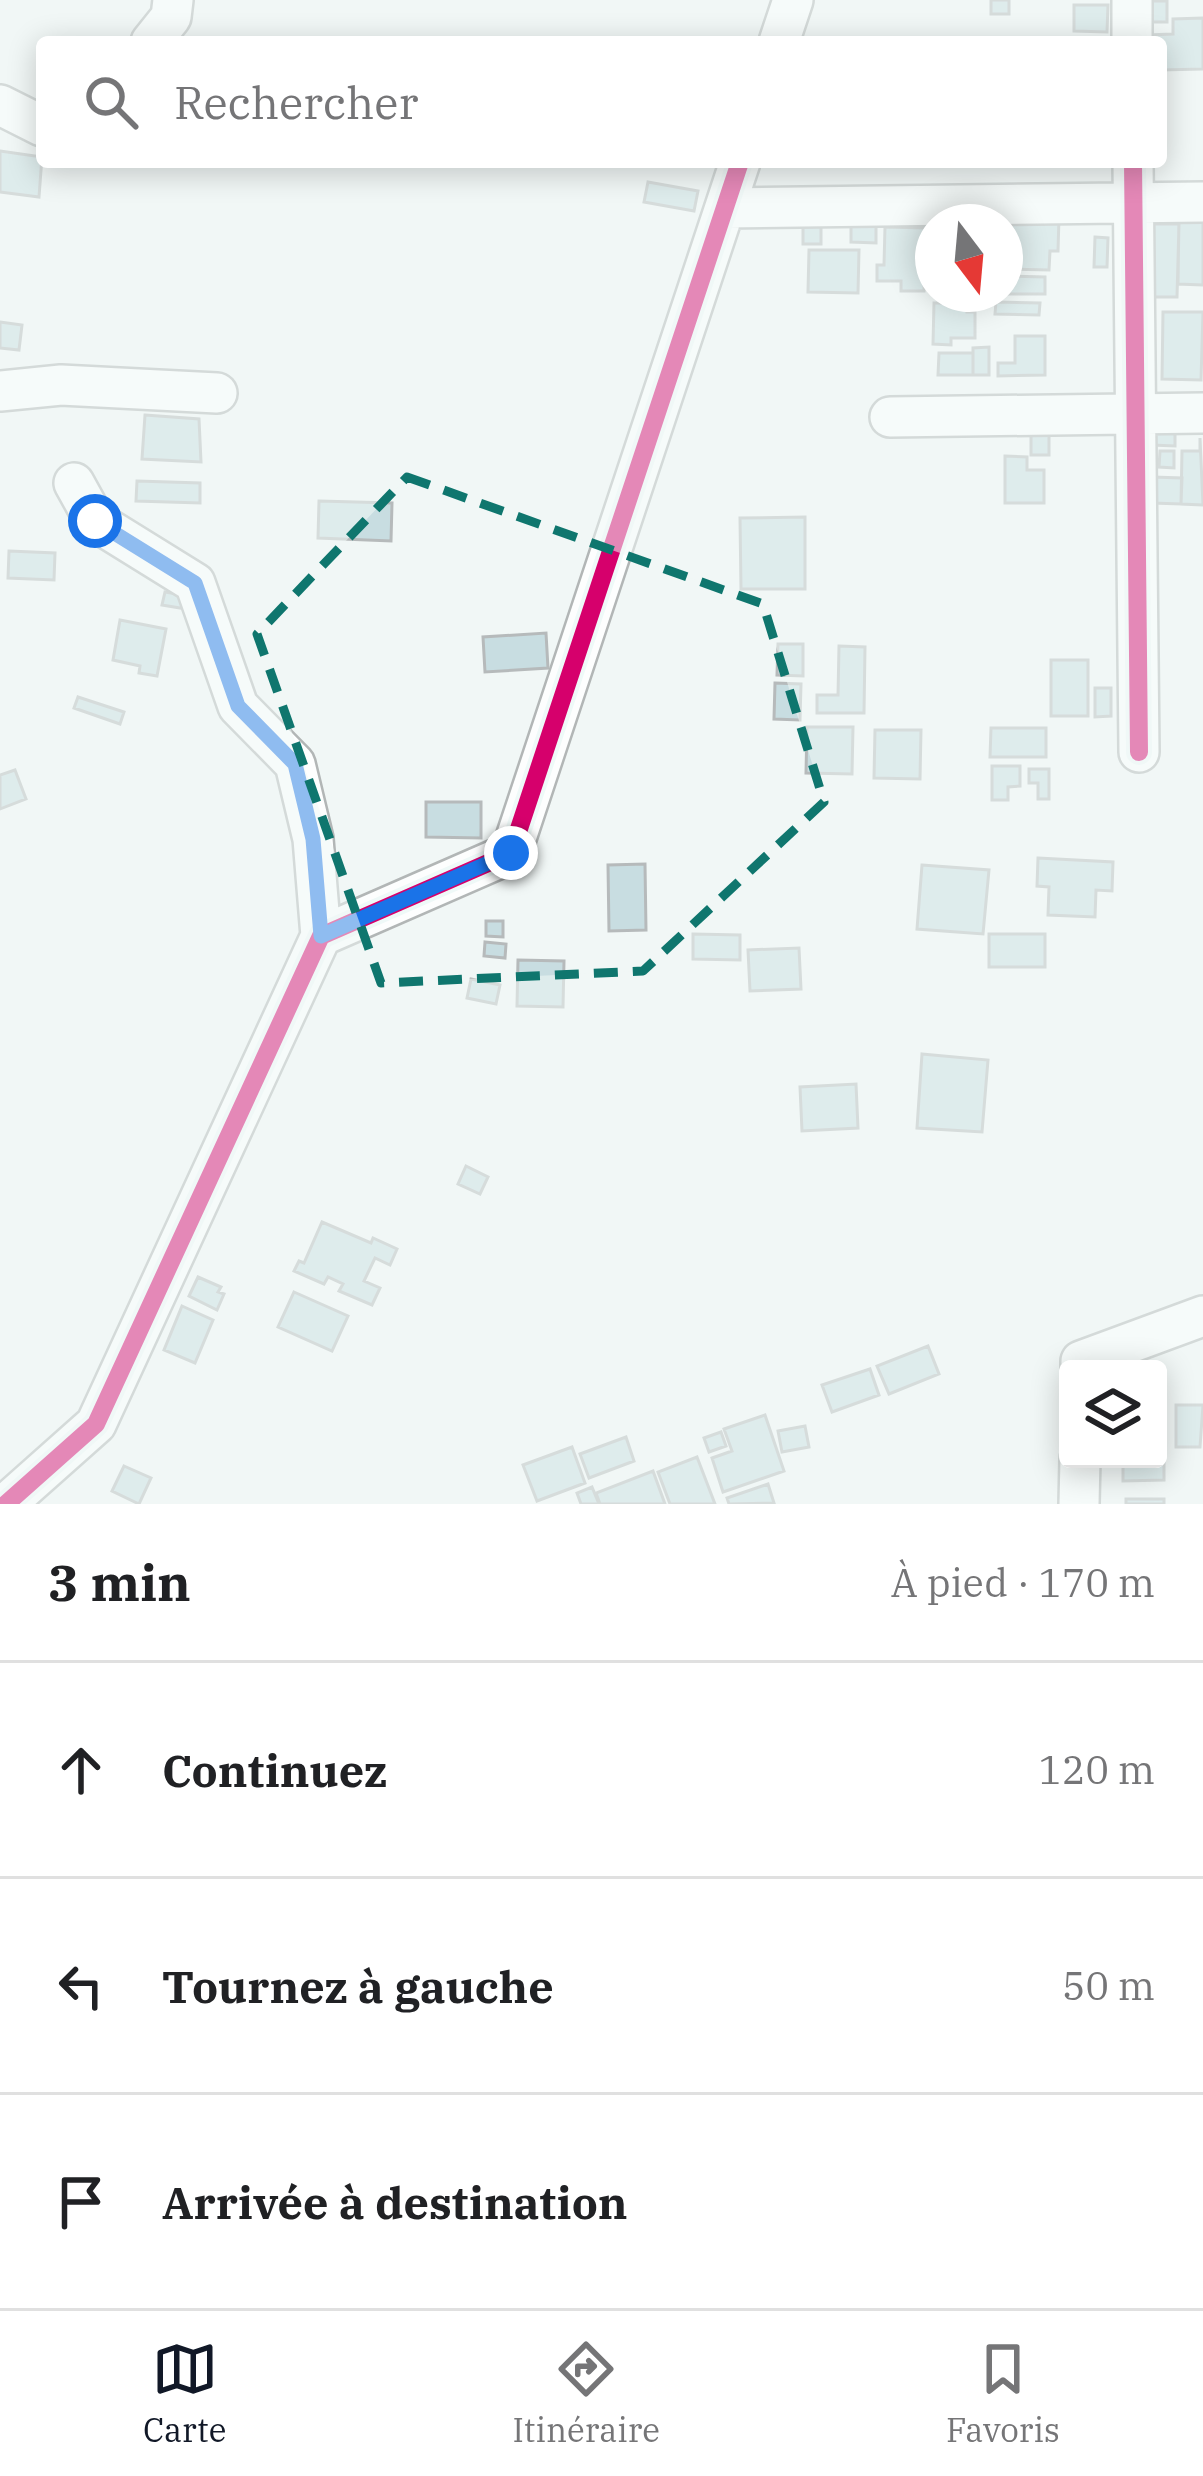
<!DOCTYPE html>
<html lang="fr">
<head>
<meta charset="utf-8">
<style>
	:root { --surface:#fff; --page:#f6f6f6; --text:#202124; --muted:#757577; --line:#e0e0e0; --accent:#111827 }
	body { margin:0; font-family:"IBM Plex Serif",serif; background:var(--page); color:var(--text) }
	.controls { position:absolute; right:36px; bottom:36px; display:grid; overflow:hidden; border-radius:12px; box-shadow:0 6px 30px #0003 }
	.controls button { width:108px; height:108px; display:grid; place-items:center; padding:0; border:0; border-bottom:3px solid var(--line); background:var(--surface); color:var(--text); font:60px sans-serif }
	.compass { position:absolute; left:915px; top:204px; width:108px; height:108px; border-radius:50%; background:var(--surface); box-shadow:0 6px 30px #0003; rotate:164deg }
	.stop { position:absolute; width:36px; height:36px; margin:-27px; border:9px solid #1a73e8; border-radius:50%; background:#fff }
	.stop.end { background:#1a73e8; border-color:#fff; box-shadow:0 3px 12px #0008 }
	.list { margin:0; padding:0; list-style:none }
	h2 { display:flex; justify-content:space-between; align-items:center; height:156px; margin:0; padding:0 48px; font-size:51px }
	h2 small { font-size:39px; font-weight:400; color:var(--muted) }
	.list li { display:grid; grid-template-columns:78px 1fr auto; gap:36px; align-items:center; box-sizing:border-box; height:216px; padding:0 48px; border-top:3px solid var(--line) }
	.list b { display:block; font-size:45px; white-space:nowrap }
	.list em { font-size:39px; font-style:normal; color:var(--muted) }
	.icon { flex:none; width:66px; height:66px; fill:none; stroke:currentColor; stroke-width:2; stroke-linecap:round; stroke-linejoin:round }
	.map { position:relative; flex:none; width:1203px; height:1504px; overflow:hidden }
	.search { position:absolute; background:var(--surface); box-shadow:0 6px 30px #0003; left:36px; right:36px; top:36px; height:132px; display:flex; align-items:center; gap:30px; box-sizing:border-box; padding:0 42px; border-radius:12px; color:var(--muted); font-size:45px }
	.sheet { height:804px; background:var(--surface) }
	nav { display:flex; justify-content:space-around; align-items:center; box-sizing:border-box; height:168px; border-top:3px solid var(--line); background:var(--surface); font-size:33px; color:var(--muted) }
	nav a { display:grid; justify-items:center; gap:6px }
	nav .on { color:var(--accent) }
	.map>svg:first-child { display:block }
	.building { fill:#c8dde1; stroke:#b6babb; stroke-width:3 }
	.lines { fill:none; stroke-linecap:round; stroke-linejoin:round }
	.minor-casing { stroke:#b2b6b6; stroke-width:44 }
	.minor { stroke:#fdfefe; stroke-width:39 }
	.cycleway-casing { stroke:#eff9f8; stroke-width:26 }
	.cycleway { stroke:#d6006c; stroke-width:18 }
	.route { stroke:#1a73e8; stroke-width:15 }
	.marked { fill:none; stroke:#0f766e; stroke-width:9; stroke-dasharray:24 15; stroke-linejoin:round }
</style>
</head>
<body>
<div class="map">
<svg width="1203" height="1504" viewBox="0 0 1203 1504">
	<rect width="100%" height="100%" fill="#f1f7f6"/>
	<path class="building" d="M991,0H1009V14H991Z
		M1141,1H1167V22H1141Z
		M1074,5H1108L1107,32L1074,31Z
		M1203,18V69L1161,70V42H1148L1147,35L1173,34V19Z
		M0,151L42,157L39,197L0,192Z
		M648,182L698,191L694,211L644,202Z
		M1179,215H1203V285L1178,284Z
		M803,216H821V244H803Z
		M1059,217L1058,251H1050L1049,270L1005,269V222Z
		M851,219H876V243L851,242Z
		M1149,224H1179L1177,297H1148Z
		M885,227L926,228L924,291H901V281H877V265H884Z
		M1095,237L1108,238L1107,267H1094Z
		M809,250H859L858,293L808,292Z
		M1005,276L1045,277V294H1005Z
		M996,302L1040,303L1039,315L995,314Z
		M934,303H967V312H975V338H951V345L933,344Z
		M1163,312H1203L1201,380L1162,379Z
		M0,322L22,325L19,350L0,348Z
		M1015,336H1045V375L998,376V363H1015Z
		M989,347V375H973V348Z
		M939,353H973V375H938Z
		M145,415L199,419L201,462L142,459Z
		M1031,426H1049V455H1031Z
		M1153,426H1175V446L1152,445Z
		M1200,438L1203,505L1181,504L1182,451H1200Z
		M1160,451H1174V468L1159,467Z
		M1005,456L1027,457V470H1044V503H1005Z
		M1152,477L1182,478L1181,504L1152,503Z
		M137,481L200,483V503L136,501Z
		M319,501L392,503L391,541L318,538Z
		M805,517V589H741L740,518Z
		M9,551L55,553L54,580L8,578Z
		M165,592L189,596L186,609L162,605Z
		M120,620L166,629L157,676L139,673L140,666L113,660Z
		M546,633L548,668L485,672L483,637Z
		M778,644H803V676L777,675Z
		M839,646L865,647L864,713H817V695H838Z
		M1051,660H1088V716H1051Z
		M775,683L801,684L800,720L774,719Z
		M1095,688H1111V716L1095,717Z
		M78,697L124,712L120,724L74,708Z
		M807,727H853L852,774L806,773Z
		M991,728H1046V757H990Z
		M875,730H921L920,779L874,778Z
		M992,766H1020V786L1008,787V800H992Z
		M1029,769H1049V799H1038V783H1029Z
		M15,770L26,799L0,809V775Z
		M426,802H481V838L426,837Z
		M1038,858L1113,862L1112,891L1096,890L1095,917L1048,915L1049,887L1037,886Z
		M645,864L646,930L609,931L608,865Z
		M922,865L989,870L983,934L917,929Z
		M486,921H503V937L486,936Z
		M693,934L740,935V960L693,959Z
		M989,934H1045V967H989Z
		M485,942L506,944L505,958L484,956Z
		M799,948L801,989L750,991L748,950Z
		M518,960L564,961L563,1007L517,1006Z
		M471,979L500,985L496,1004L467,998Z
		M922,1054L988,1060L982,1132L917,1128Z
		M856,1084L858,1128L802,1131L800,1087Z
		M466,1166L488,1177L480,1194L458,1184Z
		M322,1222L371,1243L373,1238L397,1249L390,1265L375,1258L364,1281L380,1288L372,1305L339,1291L343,1284L328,1277L324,1284L294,1271L299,1261L304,1263Z
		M198,1277L221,1287L218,1292L224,1294L217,1310L189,1296Z
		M294,1292L348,1316L332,1351L278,1327Z
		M182,1306L213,1320L195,1363L164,1350Z
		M928,1346L939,1374L889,1394L877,1366Z
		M870,1369L879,1395L832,1412L822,1385Z
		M1176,1405H1203L1200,1447H1176Z
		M765,1415L784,1471L723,1492L712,1458L732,1451L724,1429Z
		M805,1426L809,1447L782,1452L778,1431Z
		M721,1432L726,1446L709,1452L704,1438Z
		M626,1437L634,1461L589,1478L580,1454Z
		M572,1447L585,1483L537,1501L523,1465Z
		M1158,1452H1164V1480L1123,1481V1459H1158Z
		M697,1457L715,1504H670L658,1472Z
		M124,1466L151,1478L139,1504L112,1491Z
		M653,1471L665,1504H600L596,1493Z
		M768,1484L774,1503L729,1504L727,1498Z
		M592,1487L599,1504H581L577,1493Z
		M1126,1499H1164V1504H1126Z"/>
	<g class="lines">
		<defs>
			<path id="minor" d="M1132,0V42
				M151,42L171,17L173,0
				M779,42L793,0
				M0,105L42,126
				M1133,162L1139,752
				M725,208L1203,202
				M0,391L61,385L217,393
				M890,417L1203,413
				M74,483L95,521L195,583L238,706L295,764L313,839L321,936
				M1081,1369V1361L1203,1316
				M6,1504L96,1424L321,936L511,853L740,162
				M1079,1504L1080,1459"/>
		</defs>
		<use href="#minor" class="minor-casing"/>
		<use href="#minor" class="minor"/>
		<defs>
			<path id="cycleway" d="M1133,162L1139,752
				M6,1504L96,1424L321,936L511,853L740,162"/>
		</defs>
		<use href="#cycleway" class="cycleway-casing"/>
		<use href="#cycleway" class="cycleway"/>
	</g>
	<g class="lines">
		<path class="route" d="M95,521L195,583L238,706L295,764L313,839L321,936L511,853"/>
	</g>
	<path d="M0 0H1203V1504H0ZM407,477L763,604L824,802L643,971L381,983L257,634Z" fill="#f1f7f6" fill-opacity=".55" fill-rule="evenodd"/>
	<path class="marked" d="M407,477L763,604L824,802L643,971L381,983L257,634Z"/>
</svg>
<div class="controls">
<button><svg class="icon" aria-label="layers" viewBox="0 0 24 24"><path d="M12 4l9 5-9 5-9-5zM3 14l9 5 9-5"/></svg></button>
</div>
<svg class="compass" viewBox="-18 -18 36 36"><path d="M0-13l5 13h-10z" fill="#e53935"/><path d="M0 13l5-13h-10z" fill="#757577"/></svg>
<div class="stop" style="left:95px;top:521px"></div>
<div class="stop end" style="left:511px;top:853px"></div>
<div class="search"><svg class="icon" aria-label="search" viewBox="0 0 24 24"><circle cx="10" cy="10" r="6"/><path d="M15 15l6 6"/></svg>Rechercher</div>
</div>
<section class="sheet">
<h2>3 min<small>À pied · 170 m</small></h2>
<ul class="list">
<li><svg class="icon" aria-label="ahead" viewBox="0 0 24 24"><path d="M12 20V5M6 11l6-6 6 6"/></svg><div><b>Continuez</b></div><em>120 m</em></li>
<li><svg class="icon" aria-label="left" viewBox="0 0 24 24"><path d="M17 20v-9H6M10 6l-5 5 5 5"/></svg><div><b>Tournez à gauche</b></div><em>50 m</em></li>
<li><svg class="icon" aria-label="arrive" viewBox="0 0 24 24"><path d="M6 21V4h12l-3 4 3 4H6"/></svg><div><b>Arrivée à destination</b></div></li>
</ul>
</section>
<nav>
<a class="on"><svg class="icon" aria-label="map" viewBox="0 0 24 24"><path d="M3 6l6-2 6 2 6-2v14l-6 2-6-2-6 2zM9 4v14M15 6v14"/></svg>Carte</a>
<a><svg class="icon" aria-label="directions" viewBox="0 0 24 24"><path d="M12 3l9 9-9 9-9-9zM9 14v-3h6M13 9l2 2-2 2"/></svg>Itinéraire</a>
<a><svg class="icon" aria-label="saved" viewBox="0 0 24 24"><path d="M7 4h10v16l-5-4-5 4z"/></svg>Favoris</a>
</nav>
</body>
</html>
